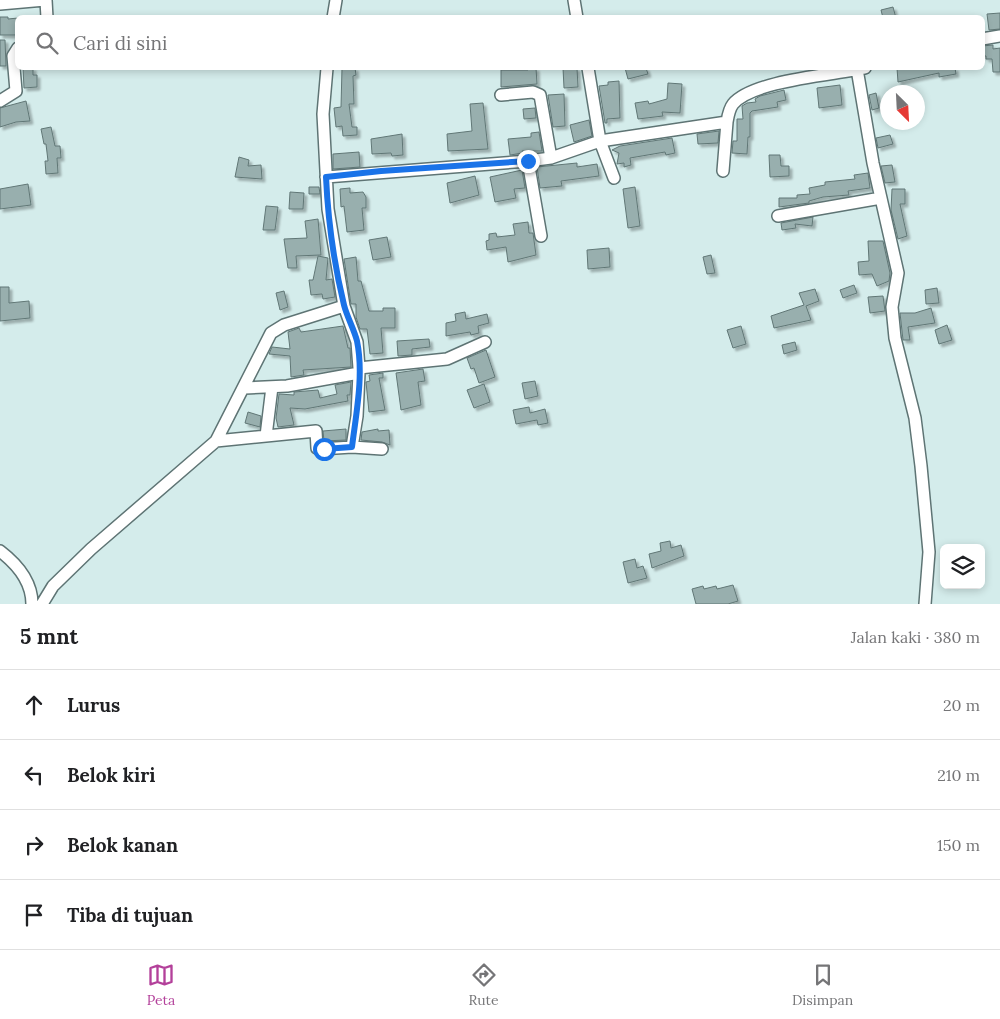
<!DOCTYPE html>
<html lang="id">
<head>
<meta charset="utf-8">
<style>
	:root { --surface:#fff; --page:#f2f2f2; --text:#202124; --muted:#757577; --line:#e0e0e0; --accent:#b3409a }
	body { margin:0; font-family:Lora,serif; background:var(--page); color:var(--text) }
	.controls { position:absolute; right:15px; bottom:15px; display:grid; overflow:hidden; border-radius:8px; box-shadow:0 2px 8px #0003 }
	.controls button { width:45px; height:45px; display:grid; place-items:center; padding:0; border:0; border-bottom:1px solid var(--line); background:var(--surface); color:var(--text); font:25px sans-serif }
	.compass { position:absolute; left:880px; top:85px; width:45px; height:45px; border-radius:50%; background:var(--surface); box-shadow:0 2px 8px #0003; rotate:156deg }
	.stop { position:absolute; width:15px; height:15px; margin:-11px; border:4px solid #1a73e8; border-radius:50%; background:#fff }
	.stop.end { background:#1a73e8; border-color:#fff; box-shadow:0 1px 5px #0008 }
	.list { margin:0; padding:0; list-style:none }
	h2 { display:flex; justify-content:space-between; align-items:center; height:65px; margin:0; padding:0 20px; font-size:21px }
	h2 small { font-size:16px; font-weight:400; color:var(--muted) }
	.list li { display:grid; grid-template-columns:32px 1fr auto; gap:15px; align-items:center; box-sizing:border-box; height:70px; padding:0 20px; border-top:1px solid var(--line) }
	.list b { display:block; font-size:19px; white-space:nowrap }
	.list em { font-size:16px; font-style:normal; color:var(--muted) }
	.icon { flex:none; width:28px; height:28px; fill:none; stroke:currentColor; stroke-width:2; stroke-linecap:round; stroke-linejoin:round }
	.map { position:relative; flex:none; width:1000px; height:604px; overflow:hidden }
	.search { position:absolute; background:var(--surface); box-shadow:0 2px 8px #0003; left:15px; right:15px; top:15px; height:55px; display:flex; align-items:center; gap:12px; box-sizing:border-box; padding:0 18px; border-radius:8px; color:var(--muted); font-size:19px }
	.sheet { height:345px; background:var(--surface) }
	nav { display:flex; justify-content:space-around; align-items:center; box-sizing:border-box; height:70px; border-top:1px solid var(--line); background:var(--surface); font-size:14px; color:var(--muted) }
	nav a { display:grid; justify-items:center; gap:2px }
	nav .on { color:var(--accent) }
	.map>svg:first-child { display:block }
	.building { fill:#98afae; stroke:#617776; filter:url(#shadow) }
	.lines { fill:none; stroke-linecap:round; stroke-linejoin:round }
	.minor-casing { stroke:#5e7474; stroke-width:14 }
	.minor { stroke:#fff; stroke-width:11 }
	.route { stroke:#1a73e8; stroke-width:6 }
</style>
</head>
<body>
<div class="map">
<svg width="1000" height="604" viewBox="0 0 1000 604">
	<defs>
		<filter id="shadow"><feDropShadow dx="3" dy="3" stdDeviation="1" flood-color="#0004"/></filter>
	</defs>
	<rect width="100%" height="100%" fill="#d4eceb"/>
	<path class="building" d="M893,7L896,18H883L881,10Z
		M1000,13V29L989,30L987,14Z
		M0,17H8V19L18,18V35H0Z
		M0,40H5L6,66H0Z
		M993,45V49L1000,48V72H993L992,59H986V56H982V46Z
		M23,68H33V75H37V87L24,88Z
		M342,68H355L356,75L353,76L354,104H349L352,127H357V135L343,136L342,126L336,127L334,108L341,107Z
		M528,68H536L537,84L501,87V70H528Z
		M563,68H577L578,87L564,88Z
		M625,68H646L648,74L628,79Z
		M897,68H955L956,74L939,77V73L898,82Z
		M619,81L620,118L607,119V123H605L599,86L608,85V82Z
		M668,83L682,84L680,113L662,112L663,116L638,119L635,103L648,101L649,104L667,99Z
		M840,85L842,105L819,108L817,88Z
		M784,90L786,100L777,102L778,107L752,111L750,113V137H748L747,154L732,153L733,141H737V119H743L742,106L747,103L756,102L755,99L760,96Z
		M876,93L879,108L872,110L869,95Z
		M564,94L565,126L553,127L548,95Z
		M26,101L30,121L16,122L0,127V108Z
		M483,103L488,149L448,151L447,134L472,131L470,104Z
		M535,108L536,118L524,119L523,109Z
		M589,120L592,136L574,142L570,125Z
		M51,127L55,146H60L61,158H57L58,173L46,174L45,161H48L46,144H44L41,129Z
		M719,131L718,143L698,144L697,134Z
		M539,132L542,151H522L523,153L510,155L508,139L531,137V133Z
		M402,134L403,155L392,156L391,153L372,154L371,139Z
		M890,135L893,144L878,148L876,138Z
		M672,138L675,153L666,155L665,152L630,158L631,165L624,167V163L617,164L619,153L612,150L620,146Z
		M359,152L360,167L333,169V154Z
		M769,155H780L781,166H789V176L770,177Z
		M239,157L249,160L248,166L261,165L262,179L235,177Z
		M577,163V167L597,164L599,176L561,181L562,186L540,188L537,167Z
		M892,165L895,182L885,183L881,166Z
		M522,170L525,188L514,189L516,198L495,202L490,177Z
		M868,173L870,188L848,191L849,195L823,197L809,201V203L779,207V198H797V195L810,194L809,188L825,185V182L855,179L854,175Z
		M475,176L479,195L450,203L447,183Z
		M28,184L31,205L0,209V189Z
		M309,187H319L320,194H309Z
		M635,187L640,226L628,228L623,189Z
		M350,188V193L363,192L366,197V208H362L364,230L347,232L344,206L341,207L340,189Z
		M892,189H905V204H900L907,236L898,239L891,210Z
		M290,192L304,193L303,209H289Z
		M266,206L278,207L275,230H263Z
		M813,217L812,226L795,224L796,228L782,230L781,223Z
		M318,219L321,255L296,256L297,268H288L284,239L307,238L305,221Z
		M528,222L529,233H533L536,255L508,262L506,247L487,250L486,241L489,240V234L496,233L497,237L515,235L513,224Z
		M387,237L391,257L373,260L369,240Z
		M868,241H883L890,273L889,281L877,286L872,274L859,275L858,262L869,261Z
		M609,248L610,267L588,269L587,250Z
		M711,255L715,273L707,274L703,257Z
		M318,256L328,258L326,280L332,279L335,297L323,299L322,294L311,295L309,280H313Z
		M356,257L358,281H361L369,311H383V308H395V328H381L383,353L370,354L367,329H360L356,317V304H351L344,259Z
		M854,285L857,293L843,298L840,290Z
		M0,287H9V303L29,301L30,318L0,321Z
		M937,288L939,303L926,304L925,290Z
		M815,289L819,301L806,306L811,320L774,328L771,316L804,305L799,293Z
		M284,291L288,307L280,310L276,293Z
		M883,296L885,311L870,313L868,297Z
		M931,308L935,323L908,327L910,340H903L900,313H915Z
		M465,312L466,319L487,314L489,323L478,326L479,333L471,335L470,332L446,336V323L456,321L455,314Z
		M947,325L952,340L939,344L935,330Z
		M343,326L348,348H350L351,367L303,370L304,375L291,377L290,356L269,354L272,347L290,349L288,332L299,328L301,332Z
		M741,326L746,344L733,348L727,330Z
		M429,339L430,347L412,349V355L398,356L397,341Z
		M795,342L797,350L784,354L782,345Z
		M486,350L495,377L479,383L474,368L471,369L467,358Z
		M423,369L425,381L418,382L421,405L401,410L396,373Z
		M383,373V378H379L385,410L369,412L366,382L370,381L369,375Z
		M535,381L538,396L525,399L522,383Z
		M351,382L350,395H347L348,401L305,409L290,408L294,425L278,427L276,418L279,394L294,395V392L318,390L320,398L337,394L335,385Z
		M484,384L490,402L474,408L467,390Z
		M529,407L530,413L545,409L548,423L538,425L537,420L516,424L513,410Z
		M248,412L261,416L260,427L245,423Z
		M346,429V440L324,441L323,431Z
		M378,429V431L389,430L390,445L382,442L361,440L362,432Z
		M670,541L671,548L681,545L684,556L652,568L649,554L661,551L660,543Z
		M635,559L637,568L643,566L647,578L628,583L623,562Z
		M733,585L738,601L728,604H696L692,589L703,586L704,589L716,586L717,589Z"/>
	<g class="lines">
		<defs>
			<path id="minor" d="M46,0L47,18
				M574,0L577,18
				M0,4L45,0
				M333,18L336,0
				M982,39L1000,36
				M327,68L323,114L328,209L344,306L357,342L359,368
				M588,68L600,141L614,178
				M857,69L873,163L898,273L892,307L895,338L915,418L921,466L929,552L925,604
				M501,95L533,92L540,95L551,158
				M0,101L16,91L13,56L18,48
				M727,122C728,116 729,109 733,104C753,80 834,75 865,68
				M528,161L541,236
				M326,177L528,161L551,158L600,141L727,122L723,171
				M778,216L881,198
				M245,388L287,386L359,373V368L447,359L485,342
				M266,436L272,387
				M216,441L316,431L317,448L320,449L352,447L382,449
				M352,447L357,416L359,373
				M0,551C17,564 32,581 32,604
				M42,604L53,586L91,549L216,441L271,333L284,325L344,306"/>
		</defs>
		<use href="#minor" class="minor-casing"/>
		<use href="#minor" class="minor"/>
	</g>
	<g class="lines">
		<path class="route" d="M324,449L352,447C356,414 364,375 357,341C354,329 347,317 344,305C334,264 328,220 326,177L381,171L528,161"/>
	</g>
</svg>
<div class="controls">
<button><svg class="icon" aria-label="layers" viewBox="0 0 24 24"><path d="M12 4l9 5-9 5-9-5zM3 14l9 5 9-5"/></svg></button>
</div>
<svg class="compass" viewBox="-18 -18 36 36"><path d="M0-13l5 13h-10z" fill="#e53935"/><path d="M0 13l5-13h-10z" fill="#757577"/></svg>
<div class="stop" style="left:324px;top:449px"></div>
<div class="stop end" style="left:528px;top:161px"></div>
<div class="search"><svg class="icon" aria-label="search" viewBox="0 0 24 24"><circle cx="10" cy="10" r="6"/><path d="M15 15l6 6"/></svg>Cari di sini</div>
</div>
<section class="sheet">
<h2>5 mnt<small>Jalan kaki · 380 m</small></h2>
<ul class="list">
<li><svg class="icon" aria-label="ahead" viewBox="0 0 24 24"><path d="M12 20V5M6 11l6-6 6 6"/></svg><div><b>Lurus</b></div><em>20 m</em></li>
<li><svg class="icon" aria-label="left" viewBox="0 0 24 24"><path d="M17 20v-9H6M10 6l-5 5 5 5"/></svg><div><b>Belok kiri</b></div><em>210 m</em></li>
<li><svg class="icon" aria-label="right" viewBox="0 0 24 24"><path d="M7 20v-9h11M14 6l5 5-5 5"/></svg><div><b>Belok kanan</b></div><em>150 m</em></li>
<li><svg class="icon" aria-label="arrive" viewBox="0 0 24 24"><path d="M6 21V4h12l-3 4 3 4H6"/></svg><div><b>Tiba di tujuan</b></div></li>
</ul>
</section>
<nav>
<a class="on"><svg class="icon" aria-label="map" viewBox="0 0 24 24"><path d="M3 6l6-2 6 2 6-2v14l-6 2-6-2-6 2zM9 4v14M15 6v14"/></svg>Peta</a>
<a><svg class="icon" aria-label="directions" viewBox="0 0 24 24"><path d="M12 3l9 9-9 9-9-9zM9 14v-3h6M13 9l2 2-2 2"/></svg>Rute</a>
<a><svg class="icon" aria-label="saved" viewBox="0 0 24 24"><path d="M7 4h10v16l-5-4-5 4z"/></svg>Disimpan</a>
</nav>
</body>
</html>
